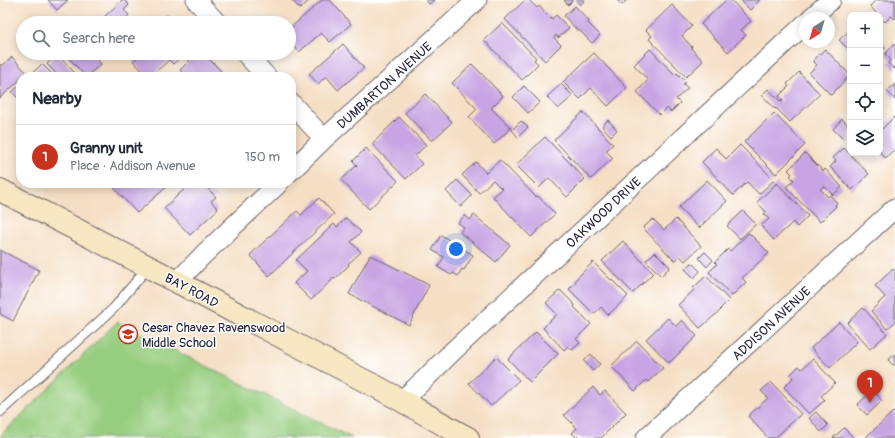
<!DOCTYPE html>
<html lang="en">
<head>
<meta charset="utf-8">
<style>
	:root { --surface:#fff; --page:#f2f2f3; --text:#1f2937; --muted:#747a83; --line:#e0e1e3; --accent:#c8321e }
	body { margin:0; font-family:Pangolin,sans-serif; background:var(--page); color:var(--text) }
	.controls { position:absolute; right:12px; top:12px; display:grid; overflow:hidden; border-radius:8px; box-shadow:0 2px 10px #0003 }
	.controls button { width:36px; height:36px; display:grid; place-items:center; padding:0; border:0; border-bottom:1px solid var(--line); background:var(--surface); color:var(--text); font:20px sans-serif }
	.compass { position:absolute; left:799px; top:12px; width:36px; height:36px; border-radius:50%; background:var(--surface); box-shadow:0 2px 10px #0003; rotate:217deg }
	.you { position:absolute; left:456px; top:249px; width:14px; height:14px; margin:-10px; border:3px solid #fff; border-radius:50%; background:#1a73e8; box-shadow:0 0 0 6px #1a73e833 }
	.badge { display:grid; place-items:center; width:26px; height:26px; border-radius:50%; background:var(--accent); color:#fff; font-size:13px; font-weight:700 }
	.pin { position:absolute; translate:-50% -33px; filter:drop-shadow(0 1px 2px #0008) }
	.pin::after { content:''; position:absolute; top:21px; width:14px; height:12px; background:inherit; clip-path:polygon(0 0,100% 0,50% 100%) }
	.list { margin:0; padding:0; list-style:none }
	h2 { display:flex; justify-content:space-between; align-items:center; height:52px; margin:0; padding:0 16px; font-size:17px }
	h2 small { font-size:13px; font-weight:400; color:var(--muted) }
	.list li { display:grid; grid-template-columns:26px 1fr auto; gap:12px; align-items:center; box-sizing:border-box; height:64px; padding:0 16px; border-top:1px solid var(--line) }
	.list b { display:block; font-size:15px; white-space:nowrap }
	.list p { margin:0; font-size:13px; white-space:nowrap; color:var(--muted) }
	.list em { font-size:13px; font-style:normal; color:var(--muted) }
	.icon { flex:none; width:22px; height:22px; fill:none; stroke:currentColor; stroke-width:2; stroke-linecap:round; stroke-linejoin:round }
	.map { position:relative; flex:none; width:895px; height:438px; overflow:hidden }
	.search { position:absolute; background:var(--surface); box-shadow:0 2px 10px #0003; left:16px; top:16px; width:280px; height:44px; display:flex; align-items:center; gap:10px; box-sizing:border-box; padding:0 14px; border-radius:22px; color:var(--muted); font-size:15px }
	.panel { position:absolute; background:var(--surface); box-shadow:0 2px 10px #0003; left:16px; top:72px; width:280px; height:116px; border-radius:16px }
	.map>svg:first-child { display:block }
	.green { fill:#97cd7f; stroke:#5c785d }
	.building { fill:#c7a4e3 }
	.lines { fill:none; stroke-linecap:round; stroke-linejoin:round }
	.service-casing { stroke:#6c646b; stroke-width:11 }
	.minor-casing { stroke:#6c646b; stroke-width:21 }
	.secondary-casing { stroke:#6c646b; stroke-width:24 }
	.service { stroke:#fff; stroke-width:9 }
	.minor { stroke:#fff; stroke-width:19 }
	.secondary { stroke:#f8e7c3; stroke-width:22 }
	.labels { text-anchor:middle; stroke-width:3; stroke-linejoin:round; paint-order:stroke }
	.street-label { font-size:13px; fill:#22223b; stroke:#fff }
	.poi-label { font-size:13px; fill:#22223b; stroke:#fff; text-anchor:start }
</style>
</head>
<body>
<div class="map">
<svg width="895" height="438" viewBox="0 0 895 438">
	<rect width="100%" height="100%" fill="#fff"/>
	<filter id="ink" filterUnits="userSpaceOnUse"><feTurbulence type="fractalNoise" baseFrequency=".025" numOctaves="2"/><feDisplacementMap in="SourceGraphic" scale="8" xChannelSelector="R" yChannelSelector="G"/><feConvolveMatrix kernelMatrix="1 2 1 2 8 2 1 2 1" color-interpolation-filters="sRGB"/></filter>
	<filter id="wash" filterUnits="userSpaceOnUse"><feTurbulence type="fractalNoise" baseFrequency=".012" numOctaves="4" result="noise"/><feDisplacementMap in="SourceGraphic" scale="16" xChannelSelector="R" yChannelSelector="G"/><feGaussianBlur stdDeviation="0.9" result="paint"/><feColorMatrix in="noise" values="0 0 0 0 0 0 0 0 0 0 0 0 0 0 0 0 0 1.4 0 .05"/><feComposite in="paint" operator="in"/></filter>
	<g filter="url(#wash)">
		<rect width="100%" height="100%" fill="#f5dfc4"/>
		<path class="green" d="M117,322L352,438H0V436Z"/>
		<g id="blocks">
			<path class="building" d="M48,0H68L57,10Z
				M122,0H124L129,5L124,10L129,15L121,23H116L113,20L110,23H104L101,20Z
				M292,0H310L300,9Z
				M322,0H330L351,24L330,42L321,33L299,52L289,41V29Z
				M426,0H434L429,4Z
				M525,0H529L537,8L539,6L552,19L556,15L569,28L558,38L556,35L554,38L561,45L545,61L505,19Z
				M564,0H573L568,5Z
				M576,0H585L580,5Z
				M617,0H627L622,5Z
				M726,0H731L751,21L741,30L746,35L728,52L701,24Z
				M741,0H760L750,10Z
				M876,0H895V19L891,16L885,22L880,17V15H878L870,6Z
				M672,5L692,26L682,36L692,47L691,48L703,61L686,77L649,39L652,36L646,30Z
				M575,6L589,21L588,23L600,35L592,43L579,30L578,31L564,16Z
				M167,15L174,23H158Z
				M502,23L536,58L534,60L538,64L522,80L484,40Z
				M850,30V51L839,40Z
				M880,42L886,47L880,53Z
				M895,43V68L894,69L888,63L891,60L885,54Z
				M343,44L364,68L338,90L326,76L318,84L309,74Z
				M650,49L675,75L677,73L686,82L683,84L688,88L676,99L680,103L671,112L667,108L660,115L637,92L648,80L634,65Z
				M825,49L850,75L831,95L809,73L817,65L813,61Z
				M71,53H72L74,55L77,53H91L101,64L86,77L67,56Z
				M142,53H186L173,64L169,60L150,77H148L133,61Z
				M197,53H203L227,77H188L180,70Z
				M594,53L627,88L608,106L591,88L580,99L563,82Z
				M57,54L75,73L72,77H59L47,64Z
				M12,57L27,73L23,77H21V79L0,98V64L2,66Z
				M42,64L55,77H28Z
				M472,64L503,96L491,108L511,128L494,144L469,117L477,109L452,83Z
				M799,72L820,94L790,122L776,108L775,109L762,95L768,89L781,102L783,101L779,96L789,86L787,84Z
				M21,84V101L12,92Z
				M561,84L573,96L558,109L547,97Z
				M895,84V100L887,91Z
				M524,86L540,102L528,113L513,97Z
				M425,94L452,122L432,141L405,113Z
				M583,112L613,144L606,151L613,158L591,179L554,140Z
				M774,113L805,145L776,174L744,142Z
				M895,116V149L885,158L880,152V127L882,129Z
				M399,117L426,145L415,156L422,164L406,179L372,144Z
				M842,119L850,127V140L847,143L833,129Z
				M608,120L617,130L611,136L602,126Z
				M521,121L528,127L518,137L512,130Z
				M545,137L585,179L567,197L549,178L539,188L516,165Z
				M740,145L774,180L759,194L747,182L733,195L702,162L716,148L726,159Z
				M366,148L398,181L369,209L341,180L357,165L353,161Z
				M844,148L869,174L852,190L830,167L836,161L833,158Z
				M805,153L823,171L825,169L842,187L833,195L824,186L820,189L828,197L830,195L837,203L835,205L836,206L820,222L786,187L794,180L790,176L792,174L788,170Z
				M500,160L536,197L538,196L555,214L531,237L493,197L502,189L493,180L479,193L462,175L476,162L486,173Z
				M457,180L472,195L461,207L446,191Z
				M707,180L727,201L699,228L679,207Z
				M119,183H171L137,213L114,188Z
				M191,183H202L216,197L211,201L218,209L190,235L164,208Z
				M777,183L808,216L797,227L793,222L774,240L761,226L769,219L764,214L766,212L757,202Z
				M319,198L334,214L269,276L250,255L297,211L301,215Z
				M743,211L756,224L740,239L727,226Z
				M465,215L470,220L474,215L510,245L496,262L460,232L464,227L458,223Z
				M346,218L361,232L351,242L361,252L348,264L349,265L335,279L334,278L311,300L294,283L307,271L296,260L334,224L337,227Z
				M653,219L664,230L676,219L701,246L685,261L680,256L675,261L643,228Z
				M749,233L769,253L742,278L746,282L732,296L709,272L717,264L715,262L728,249L730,251Z
				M441,235L473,255L464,270L462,269L458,276L453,273L451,275L438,267L444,257L432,250Z
				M623,241L653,273L633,293L602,261Z
				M0,250L39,270L13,321L0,314Z
				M655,252L670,267L661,276L646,260Z
				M705,252L713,260L707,267L699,258Z
				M370,255L429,285L409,325L349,294Z
				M593,262L611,280H612L628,296L608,315L601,307L594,314L569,289L576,282L575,280Z
				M692,263L700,271L694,278L685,269Z
				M893,269L895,271V322L887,329L871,311L885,297L875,286Z
				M706,276L729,300L720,309L721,310L700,328L678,305L694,290L693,288Z
				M560,290L575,305L574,307L591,324L576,339L580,343L572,350L568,346L564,350L543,328L557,314L546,303Z
				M863,308L887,334L870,349L847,323Z
				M668,318L676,326L682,320L697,336L669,363L646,339Z
				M839,322L857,342L830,368L811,348Z
				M536,332L558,354L530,382L508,359Z
				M637,341L663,368L648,382L646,380L635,391L611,366Z
				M591,354L600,364L593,371L584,361Z
				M895,354V364L893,365L888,360Z
				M496,357L519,380L491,406L469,383Z
				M813,359L835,383L821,396L825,400L809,414L784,387L793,378L790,375L799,366L802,369Z
				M771,382L801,414L775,438H768L748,416L768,398L761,391Z
				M593,387L600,395L605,391L626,413L601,438H580L578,436L577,438L572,433L577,428L564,415Z
				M873,390L882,401L867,415L857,405Z
				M816,412L828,425L821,432L809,418Z
				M893,412L895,414V438H865Z
				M844,428L854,438H833Z"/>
		</g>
	</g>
	<g filter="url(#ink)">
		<use href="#blocks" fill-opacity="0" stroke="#6c646b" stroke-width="1"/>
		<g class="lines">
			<defs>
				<path id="service" d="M0,412L114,308L148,267"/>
				<path id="minor" d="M196,0L217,23
					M811,18L831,0
					M245,53L267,77
					M291,103L324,139
					M291,171L324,139L477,0
					M177,282L204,254L279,183
					M402,400L425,379L452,352L805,24
					M646,438L895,208"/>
				<path id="secondary" d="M0,190L168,277L365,381C400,398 433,420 468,438"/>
			</defs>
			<use href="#service" class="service-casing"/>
			<use href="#minor" class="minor-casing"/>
			<use href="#secondary" class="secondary-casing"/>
			<use href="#service" class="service"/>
			<use href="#minor" class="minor"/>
			<use href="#secondary" class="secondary"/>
		</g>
	</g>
	<defs>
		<symbol id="school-ring" viewBox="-11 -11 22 22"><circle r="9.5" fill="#fff" stroke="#c8321e" stroke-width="1.5"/><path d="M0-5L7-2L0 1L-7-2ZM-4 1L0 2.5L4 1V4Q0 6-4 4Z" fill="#c8321e"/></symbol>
	</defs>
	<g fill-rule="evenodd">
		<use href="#school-ring" x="117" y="323" width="22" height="22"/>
	</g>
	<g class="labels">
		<g class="street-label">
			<text transform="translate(384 85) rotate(-42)" y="5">DUMBARTON AVENUE</text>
			<text transform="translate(603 212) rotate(-43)" y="5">OAKWOOD DRIVE</text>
			<text transform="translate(192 290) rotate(28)" y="5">BAY ROAD</text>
			<text transform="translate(771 323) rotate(-43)" y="5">ADDISON AVENUE</text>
		</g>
		<g class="poi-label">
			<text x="142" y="332">Cesar Chavez Ravenswood<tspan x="142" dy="15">Middle School</tspan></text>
		</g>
	</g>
</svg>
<div class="controls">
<button>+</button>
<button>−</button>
<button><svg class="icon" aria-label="locate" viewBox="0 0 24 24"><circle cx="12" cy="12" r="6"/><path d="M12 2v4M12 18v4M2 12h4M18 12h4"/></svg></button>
<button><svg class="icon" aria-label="layers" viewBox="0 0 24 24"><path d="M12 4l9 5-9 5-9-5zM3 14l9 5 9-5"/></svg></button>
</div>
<svg class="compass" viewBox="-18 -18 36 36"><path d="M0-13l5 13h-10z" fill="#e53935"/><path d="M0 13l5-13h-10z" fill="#747a83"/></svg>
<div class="you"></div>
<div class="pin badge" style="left:870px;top:403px">1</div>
<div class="search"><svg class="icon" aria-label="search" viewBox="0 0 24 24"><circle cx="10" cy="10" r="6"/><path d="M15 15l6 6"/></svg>Search here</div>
<section class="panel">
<h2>Nearby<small></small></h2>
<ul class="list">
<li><span class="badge">1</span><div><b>Granny unit</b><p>Place · Addison Avenue</p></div><em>150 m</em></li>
</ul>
</section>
</div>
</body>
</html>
